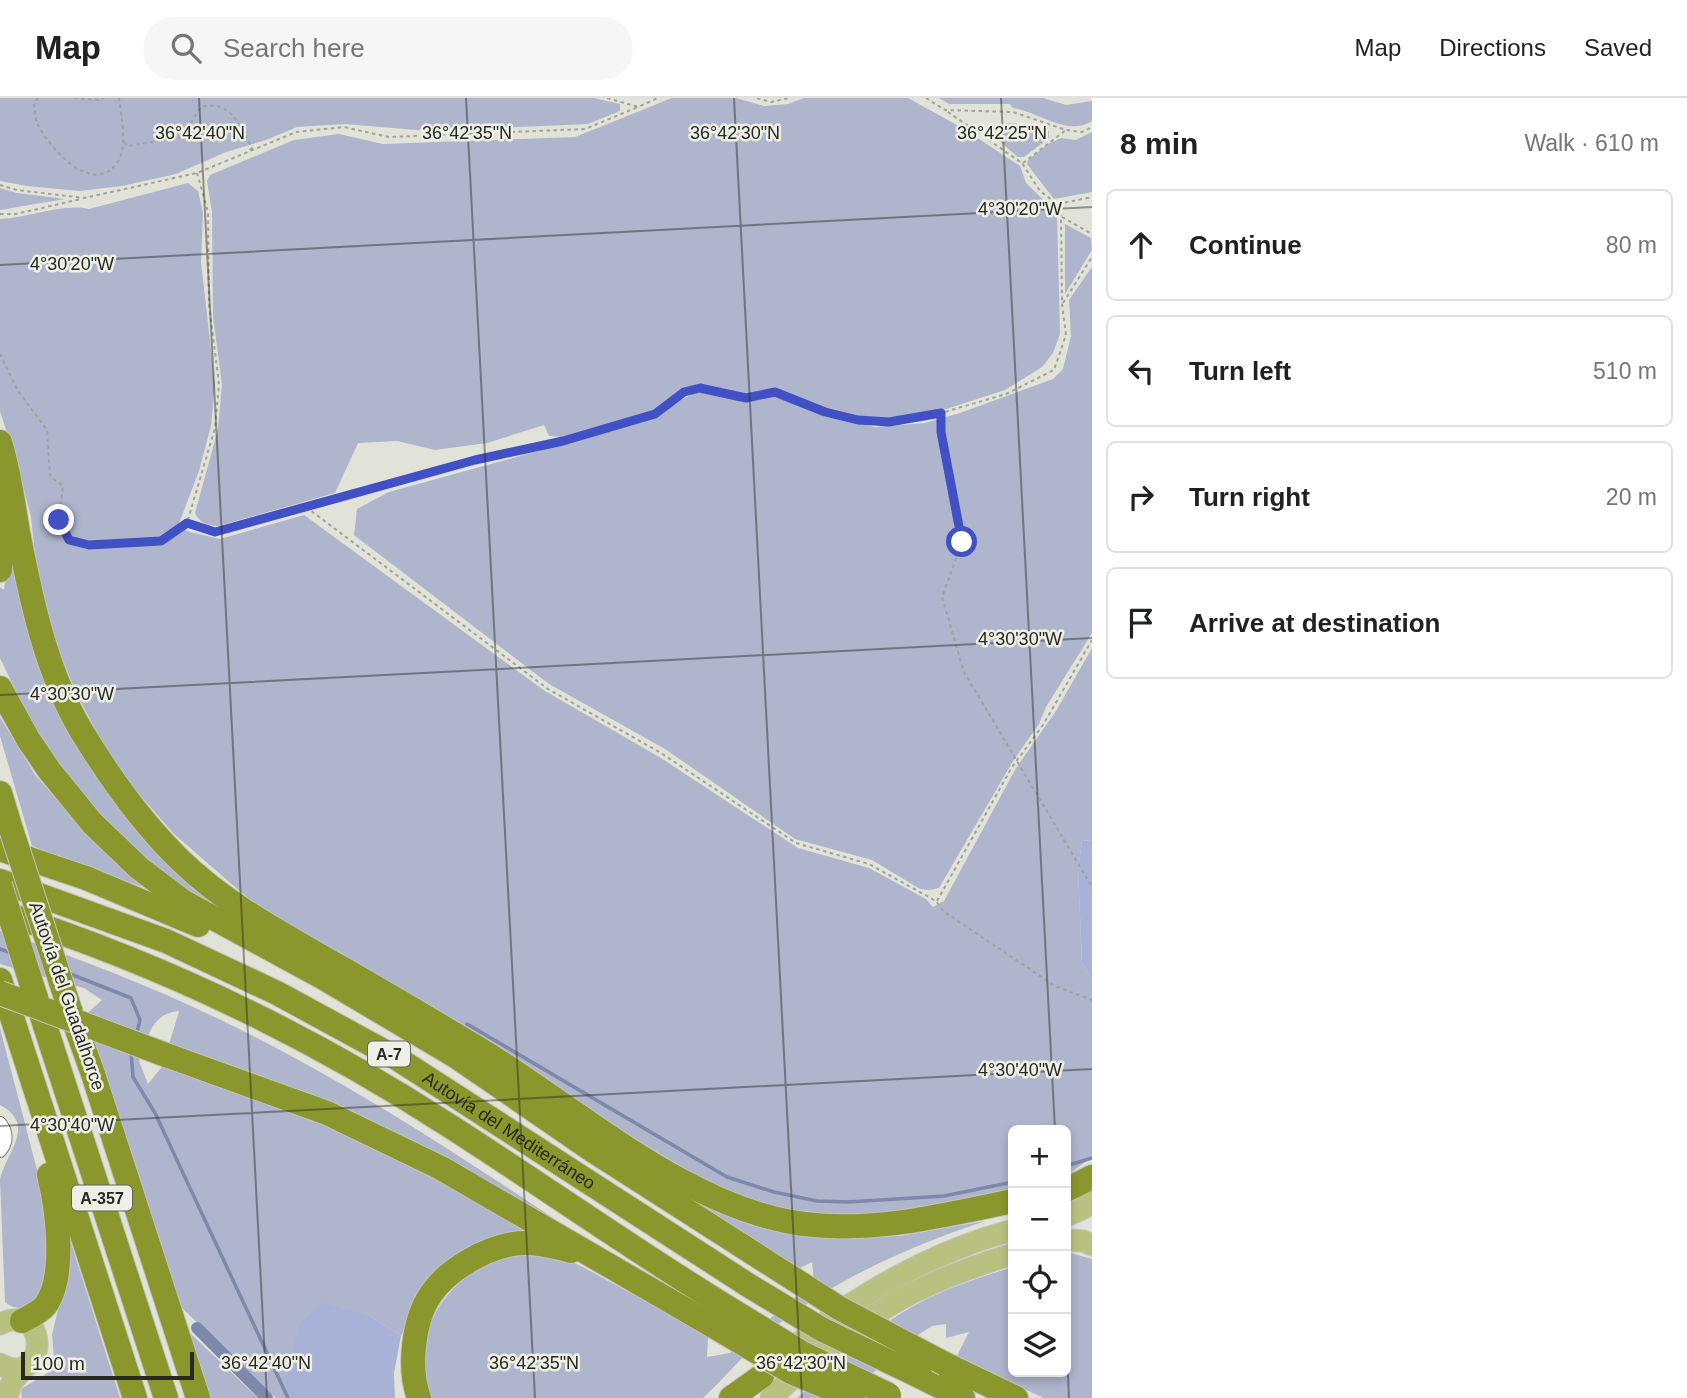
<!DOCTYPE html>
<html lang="en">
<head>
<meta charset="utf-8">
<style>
	:root { --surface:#fff; --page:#f6f6f6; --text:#202124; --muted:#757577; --line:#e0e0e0 }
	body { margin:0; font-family:Helvetica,sans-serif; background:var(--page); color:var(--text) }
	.controls { position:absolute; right:21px; bottom:21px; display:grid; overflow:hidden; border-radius:10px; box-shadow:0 4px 10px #0003 }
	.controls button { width:63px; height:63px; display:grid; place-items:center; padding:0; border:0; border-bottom:2px solid var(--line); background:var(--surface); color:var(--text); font:35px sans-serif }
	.scale { position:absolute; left:21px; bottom:18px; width:173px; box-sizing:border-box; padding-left:7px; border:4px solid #272723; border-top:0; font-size:19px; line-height:24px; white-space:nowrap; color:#272723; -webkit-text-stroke:5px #eef0e5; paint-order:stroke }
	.stop { position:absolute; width:21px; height:21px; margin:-16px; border:5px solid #4151c5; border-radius:50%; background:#fff }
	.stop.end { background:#4151c5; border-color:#fff; box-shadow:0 2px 7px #0008 }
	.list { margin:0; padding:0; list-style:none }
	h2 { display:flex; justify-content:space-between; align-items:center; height:91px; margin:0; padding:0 28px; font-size:30px }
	h2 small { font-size:23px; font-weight:400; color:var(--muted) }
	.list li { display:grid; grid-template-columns:46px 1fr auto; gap:21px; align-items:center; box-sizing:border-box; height:112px; margin:0 14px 14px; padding:0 14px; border:2px solid var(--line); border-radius:10px }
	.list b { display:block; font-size:26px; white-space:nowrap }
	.list em { font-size:23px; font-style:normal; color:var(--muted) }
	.icon { flex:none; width:38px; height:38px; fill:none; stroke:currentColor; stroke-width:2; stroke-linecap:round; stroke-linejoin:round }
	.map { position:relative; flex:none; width:1092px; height:1300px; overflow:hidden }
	header { display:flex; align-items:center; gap:42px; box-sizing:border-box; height:98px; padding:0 35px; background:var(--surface); border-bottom:2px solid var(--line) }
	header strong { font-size:33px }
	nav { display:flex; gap:38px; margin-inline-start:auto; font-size:24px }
	.search { width:490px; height:63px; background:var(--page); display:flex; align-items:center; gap:18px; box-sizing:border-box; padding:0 24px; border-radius:38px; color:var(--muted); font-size:26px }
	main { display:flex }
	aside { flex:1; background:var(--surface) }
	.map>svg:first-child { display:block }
	.green { fill:#aeb5cc }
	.forest { fill:#a7b2d6 }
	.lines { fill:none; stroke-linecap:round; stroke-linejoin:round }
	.stream { stroke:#7e88ab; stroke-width:3.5 }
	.canal { stroke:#7e88ab; stroke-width:12 }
	.street-casing { stroke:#77796f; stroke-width:14 }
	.primary-casing { stroke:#c3c3c1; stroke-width:23 }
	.highway-casing { stroke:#c3c3c1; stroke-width:26 }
	.path { stroke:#a1a39a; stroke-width:2; stroke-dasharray:3.5 3.5; stroke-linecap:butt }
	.street { stroke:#fff; stroke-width:12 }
	.primary { stroke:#b9c180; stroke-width:21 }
	.highway { stroke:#8a972c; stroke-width:24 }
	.highway-bridge-casing { stroke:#c3c3c1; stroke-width:26; stroke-linecap:butt }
	.highway-bridge { stroke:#8a972c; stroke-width:24 }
	.route { stroke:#4151c5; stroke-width:9 }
	.ticks { fill:none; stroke:#272723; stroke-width:2; stroke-opacity:0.45 }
	.labels { text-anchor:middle; stroke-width:5; stroke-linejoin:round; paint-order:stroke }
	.shield { fill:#eef0e5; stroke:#63635d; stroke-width:2 }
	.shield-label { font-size:16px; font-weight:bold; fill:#272723 }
	.street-label { font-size:18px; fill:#272723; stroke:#eef0e5 }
	.ticks-label { font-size:18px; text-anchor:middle; fill:#272723; stroke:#eef0e5; stroke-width:5; stroke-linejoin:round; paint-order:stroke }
</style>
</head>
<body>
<header>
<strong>Map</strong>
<div class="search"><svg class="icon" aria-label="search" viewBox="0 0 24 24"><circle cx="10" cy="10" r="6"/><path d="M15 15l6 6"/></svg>Search here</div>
<nav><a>Map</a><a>Directions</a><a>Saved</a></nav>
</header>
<main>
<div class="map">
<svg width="1092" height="1300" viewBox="0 0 1092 1300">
	<rect width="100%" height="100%" fill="#e1e3d8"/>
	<path class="green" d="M0,0H594L620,6V13L588,26L428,33L345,26L297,29L266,42L226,54L176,76L122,88L79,93L27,88L0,83Z
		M672,0H736L764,8L788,6L804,0H908L964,31L1020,68L1026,85L1057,115L1060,236L1053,255L1042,269L1005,292L940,313L888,320H859L829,314L774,291L745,296L720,290L699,288L683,293L655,313L562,339L549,338L544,327L487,345L435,352L397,343L358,345L335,395L218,428C206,427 201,426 195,415L218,331L222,286L213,219L212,114L207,83L210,77L294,42L339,36L383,46L575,39Z
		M939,0H1043L1066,7L1092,3V23C1067,39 1039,14 1013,10L1010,6H949Z
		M1014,25L1049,33V40L1024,59H1018L986,32L991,27Z
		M1092,34V94L1054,101L1027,66L1028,62L1048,46L1061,40L1076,42Z
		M188,85L198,93L203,115L201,164L215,287L211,328L199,373L178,428L190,434L220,441L304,417L545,593L661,660L798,750L869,770L926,801L933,809L944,803L1016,670L1056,613L1092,550V742L1082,743L1078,772L1082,864L1092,882V1059L1066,1078V1032H1013V1096L914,1115L799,1118L724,1095L296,832L250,802L174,736L113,666L75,592L40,505L31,419L20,376L0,313V121C29,120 61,105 89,111Z
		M0,90L17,95L65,101L0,112Z
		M1065,126L1091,140L1092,152L1065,196Z
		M1092,169V535L1046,609L1039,626L1013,663L939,790L929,792L920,791L872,762L795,741L665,651L549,586L354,437L357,411L389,394L643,324L659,318L677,304L694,295H720L744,304L772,297L822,317L875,329L925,325L960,315L1053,281L1063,271L1071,238L1069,202Z
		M12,435L75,641L234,814L210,811L153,769L112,729L62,671L27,616L0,560V489L4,492Z
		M0,619L36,678L85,733L159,795L32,748L0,638Z
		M0,833C77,860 154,889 227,925C355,987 474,1067 592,1146L168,950L179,913C151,915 148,940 139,963L148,986L165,965L325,1025L429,1076L538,1138L416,1201L401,1238L370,1218L291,1263L286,1284L292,1300H276L181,1209L85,917L102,902L84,890L0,866Z
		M0,930C10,969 21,1009 31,1049C35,1067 43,1087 45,1106C47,1130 54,1194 29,1207C21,1211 12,1211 5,1204L0,1082C5,1055 38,1027 0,1007Z
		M636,1065L821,1139L900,1138L985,1123C914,1147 844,1177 784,1222C754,1244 730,1275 703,1300H429C422,1254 422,1221 457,1187C480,1165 513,1152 545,1156C569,1159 593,1175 614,1186C645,1203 677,1220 708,1238L707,1259L730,1255L814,1183L812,1164L796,1172Z
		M65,1126L120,1300H22L21,1291L48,1275L54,1259L52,1237L67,1174Z
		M1071,1155L1092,1161V1300H1044L956,1260L969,1234L946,1240V1226L932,1228L918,1237L843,1300H797C827,1275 856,1245 889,1223C926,1197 971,1182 1013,1169V1274H1066V1156Z
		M189,1234L258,1300H211Z"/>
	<path class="forest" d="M1092,742V882L1082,864L1078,772L1082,743Z
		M320,1204L370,1218L401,1238L394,1275L395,1300H292L285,1284L299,1228Z"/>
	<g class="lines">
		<path class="stream" d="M0,851L11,855
			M68,875L131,900L140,922L136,938
			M467,926L727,1079L774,1094L817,1103L848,1104L944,1098L1013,1084
			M131,955L133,979L155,1015L288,1300
			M1066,1068L1092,1060"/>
		<path class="canal" d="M197,1230L267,1300"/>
		<defs>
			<path id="street" d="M0,1025C7,1034 8,1044 0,1053"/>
			<path id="primary" d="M1066,1118L1084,1110L1092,1101
				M1066,1142L1083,1143L1092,1147
				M0,1226C52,1202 47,1293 0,1266
				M784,1258C845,1202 933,1153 1013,1132
				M7,1300L11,1286L24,1269
				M771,1300C809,1264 853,1228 899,1202C935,1182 974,1168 1013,1156"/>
			<g id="highway">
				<path d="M0,344C9,373 13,404 18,434C31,501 46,574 82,634C110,680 142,725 180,762C225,806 284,837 338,868C387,896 436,925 484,954C580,1013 690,1112 804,1126C875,1135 944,1117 1013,1103"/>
				<path d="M0,472L2,407"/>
				<path d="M0,590L28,641L49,672L92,725L139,770L184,804L322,879L457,959L595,1054L767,1164"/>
				<path d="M0,695L10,728"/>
				<path d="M0,751L86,780L198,827"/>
				<path id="s1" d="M0,783L166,843L277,895L398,961L748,1187"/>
				<path d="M0,814C156,864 307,936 445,1025C541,1086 633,1152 730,1211"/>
				<path d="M0,882L135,1300"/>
				<path d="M36,900L166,1300"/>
				<path d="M70,912L93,976L198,1300"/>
				<path d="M166,957L327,1015L441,1070L715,1229"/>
				<path d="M1066,1092L1092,1079"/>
				<path d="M22,1223C29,1219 40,1214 45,1208C67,1179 57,1109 49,1077"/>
				<path d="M945,1266L1016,1300"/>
				<path d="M921,1279L963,1300"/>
				<path d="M419,1300C408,1271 413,1222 431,1196C447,1172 484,1151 513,1146C532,1143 552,1148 571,1153"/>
				<path d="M731,1300L762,1278"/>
			</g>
		</defs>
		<use href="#street" class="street-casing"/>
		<use href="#primary" class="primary-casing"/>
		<use href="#highway" class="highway-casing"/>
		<path class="path" d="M38,0L34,5C35,12 35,21 38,27C50,50 92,99 117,65C128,51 121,17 119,0
			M74,0L100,2L104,0
			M607,0L638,9L658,0
			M757,0L771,4L789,0
			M926,0L945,12L1013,14L1066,32L1082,34L1092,29
			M124,44L128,48L182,39L201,9C231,1 240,28 252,50L247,54
			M1023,65L1066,32
			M0,87L17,92L84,100L197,75L296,34L344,29L389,39L585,31L638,9
			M1058,106L1092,99
			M0,116H16L81,101
			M1062,119L1092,136
			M1063,205L1092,159
			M0,256L18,293L47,332L50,378L63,388L59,421L69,442L89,447L161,443L187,425L215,330L219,286L209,206L208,114L197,75
			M941,316V334L962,444L942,499L964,574L1092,789
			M306,409L548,591L661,655L796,745L869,766L936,803L943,813L1055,888L1092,902
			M187,425L215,434L475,362L563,343L655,316L684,294L700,290L746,300L775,294L825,315L858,322L889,324L941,315L1006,296L1054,272L1066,237L1062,206L1061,118L1057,106L1040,93L1022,65L945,12
			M937,803L1012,669L1043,627L1092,542"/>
		<use href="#street" class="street"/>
		<use href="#primary" class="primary"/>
		<use href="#highway" class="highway"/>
		<defs>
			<path id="highway-bridge" d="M10,728L70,912
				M0,787L36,900
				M0,895L166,957
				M767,1164L839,1210L945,1266
				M748,1187L821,1231L921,1279
				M730,1211L802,1255L889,1297
				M715,1229L791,1274L853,1300"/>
		</defs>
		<use href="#highway-bridge" class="highway-bridge-casing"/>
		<use href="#highway-bridge" class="highway-bridge"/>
	</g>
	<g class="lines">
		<path class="route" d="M59,422L69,442L89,447L161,443L187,425L215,434L475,362L563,343L655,316L684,294L700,290L746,300L775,294L825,314L858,322L889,324L941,315V334L962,444"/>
	</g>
	<path class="ticks" d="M199,0L267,1300M466,0L535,1300M734,0L802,1300M1001,0L1055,1032M0,167L1092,109M0,597L1092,540M0,1028L1092,971M1066,1231L1069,1300"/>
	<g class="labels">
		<g class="shield">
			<rect x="368" y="943.5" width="42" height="25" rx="5"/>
			<rect x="72" y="1087.5" width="60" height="25" rx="5"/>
		</g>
		<g class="shield-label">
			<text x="389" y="962">A-7</text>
			<text x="102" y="1106">A-357</text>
		</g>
		<g class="street-label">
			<text transform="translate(67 898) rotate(71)" y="6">Autovía del Guadalhorce</text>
			<text dy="6" stroke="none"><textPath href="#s1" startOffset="569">Autovía del Mediterráneo</textPath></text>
		</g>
	</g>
	<g class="ticks-label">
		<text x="200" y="41">36°42'40"N</text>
		<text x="467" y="41">36°42'35"N</text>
		<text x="735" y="41">36°42'30"N</text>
		<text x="1002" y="41">36°42'25"N</text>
		<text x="1020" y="117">4°30'20"W</text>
		<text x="72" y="172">4°30'20"W</text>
		<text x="1020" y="547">4°30'30"W</text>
		<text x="72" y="602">4°30'30"W</text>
		<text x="1020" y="978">4°30'40"W</text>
		<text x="72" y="1033">4°30'40"W</text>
		<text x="266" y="1271">36°42'40"N</text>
		<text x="534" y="1271">36°42'35"N</text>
		<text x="801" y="1271">36°42'30"N</text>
	</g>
</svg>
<div class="controls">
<button>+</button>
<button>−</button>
<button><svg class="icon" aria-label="locate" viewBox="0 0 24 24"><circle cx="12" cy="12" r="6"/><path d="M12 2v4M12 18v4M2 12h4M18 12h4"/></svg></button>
<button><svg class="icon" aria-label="layers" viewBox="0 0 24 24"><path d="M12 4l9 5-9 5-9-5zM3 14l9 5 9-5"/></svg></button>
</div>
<div class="scale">100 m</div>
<div class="stop" style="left:962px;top:444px"></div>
<div class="stop end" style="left:59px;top:422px"></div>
</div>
<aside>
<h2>8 min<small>Walk · 610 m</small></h2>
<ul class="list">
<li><svg class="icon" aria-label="ahead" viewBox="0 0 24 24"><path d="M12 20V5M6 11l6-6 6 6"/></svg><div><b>Continue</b></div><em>80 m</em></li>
<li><svg class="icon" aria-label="left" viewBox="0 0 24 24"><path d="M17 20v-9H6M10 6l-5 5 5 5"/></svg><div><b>Turn left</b></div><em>510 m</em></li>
<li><svg class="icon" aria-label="right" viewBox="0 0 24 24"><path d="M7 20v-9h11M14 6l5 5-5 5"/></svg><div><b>Turn right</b></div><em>20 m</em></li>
<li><svg class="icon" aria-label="arrive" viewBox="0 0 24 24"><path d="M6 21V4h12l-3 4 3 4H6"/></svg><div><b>Arrive at destination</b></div></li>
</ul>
</aside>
</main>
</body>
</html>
